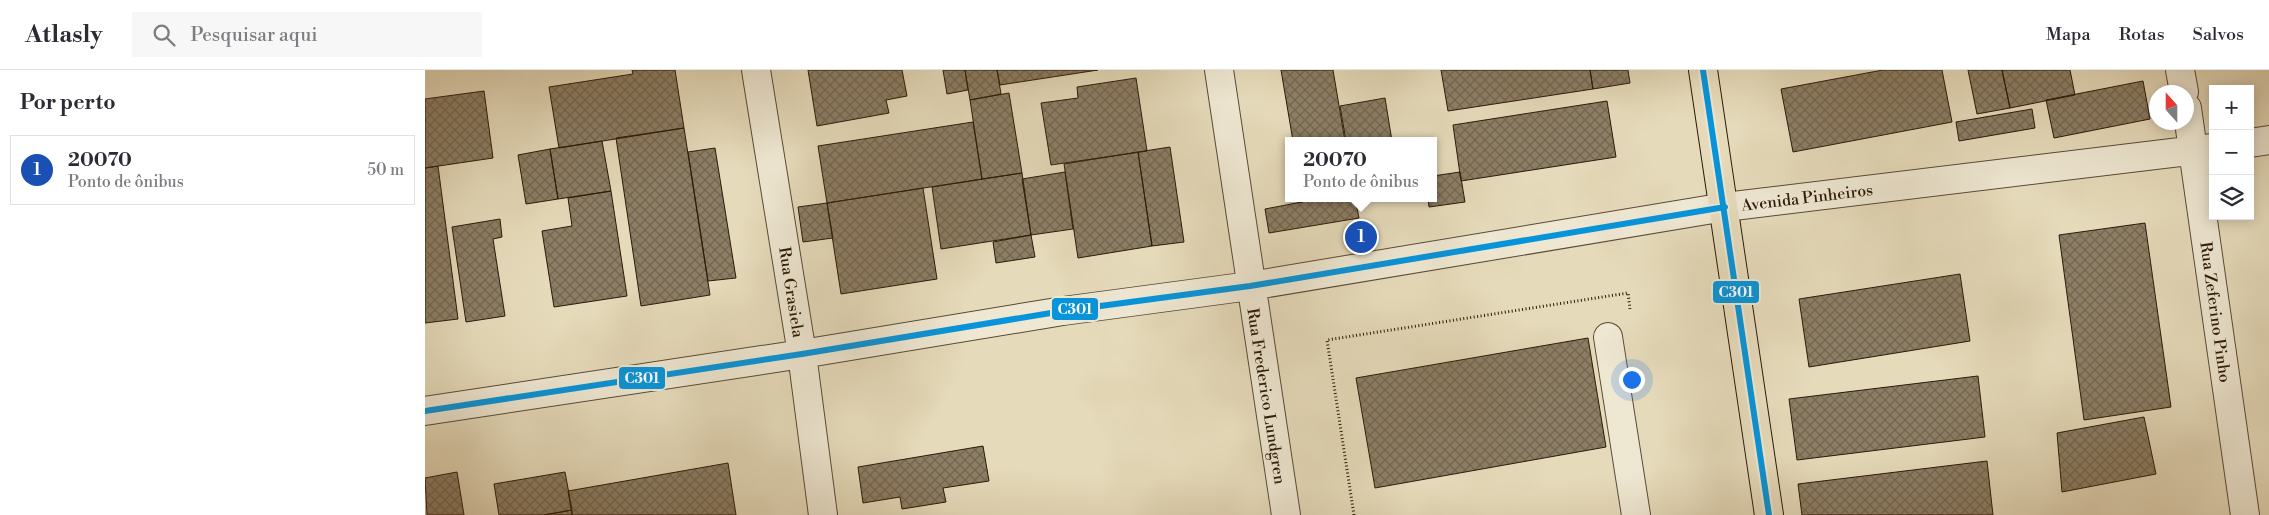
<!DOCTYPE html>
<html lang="pt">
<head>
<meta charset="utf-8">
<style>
	:root { --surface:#fff; --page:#f7f7f7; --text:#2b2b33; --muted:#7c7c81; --line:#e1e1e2; --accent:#8f2418 }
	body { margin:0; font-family:"Libre Bodoni",serif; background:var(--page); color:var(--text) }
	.controls { position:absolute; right:15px; top:15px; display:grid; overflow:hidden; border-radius:0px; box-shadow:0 2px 12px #0003 }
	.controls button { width:45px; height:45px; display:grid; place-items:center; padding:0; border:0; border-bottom:1px solid var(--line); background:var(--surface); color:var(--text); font:25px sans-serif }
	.compass { position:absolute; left:1724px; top:15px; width:45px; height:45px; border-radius:50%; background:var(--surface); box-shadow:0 2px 12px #0003; rotate:339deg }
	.you { position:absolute; left:1206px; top:309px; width:18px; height:18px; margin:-12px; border:4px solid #fff; border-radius:50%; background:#1a73e8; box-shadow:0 0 0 8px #1a73e833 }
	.badge { display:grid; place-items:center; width:32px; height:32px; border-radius:50%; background:var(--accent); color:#fff; font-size:16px; font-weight:700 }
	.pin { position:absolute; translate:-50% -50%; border:2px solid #fff; box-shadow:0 1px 5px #0006 }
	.popup { position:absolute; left:860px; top:67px; width:152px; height:65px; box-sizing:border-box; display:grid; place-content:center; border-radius:0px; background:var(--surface); filter:drop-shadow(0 1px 4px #0005); font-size:16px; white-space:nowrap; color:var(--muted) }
	.popup b { font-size:19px; color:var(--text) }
	.popup::after { content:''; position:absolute; left:50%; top:100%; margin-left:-10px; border:10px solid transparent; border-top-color:var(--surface) }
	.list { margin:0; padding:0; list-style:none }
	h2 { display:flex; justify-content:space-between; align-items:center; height:65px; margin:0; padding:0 20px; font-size:21px }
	h2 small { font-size:16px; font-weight:400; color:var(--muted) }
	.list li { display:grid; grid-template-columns:32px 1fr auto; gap:15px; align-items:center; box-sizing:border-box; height:70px; margin:0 10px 10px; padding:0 10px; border:1px solid var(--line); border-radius:0px }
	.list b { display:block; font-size:19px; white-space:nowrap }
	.list p { margin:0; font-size:16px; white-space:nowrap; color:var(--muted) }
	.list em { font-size:16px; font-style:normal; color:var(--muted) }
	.icon { flex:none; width:28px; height:28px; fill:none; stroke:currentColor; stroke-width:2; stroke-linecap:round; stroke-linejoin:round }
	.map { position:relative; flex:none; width:1844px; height:445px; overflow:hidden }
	header { display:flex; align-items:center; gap:30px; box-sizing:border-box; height:70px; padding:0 25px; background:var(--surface); border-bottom:1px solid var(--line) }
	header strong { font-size:24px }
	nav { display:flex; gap:28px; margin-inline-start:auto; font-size:18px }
	.search { width:350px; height:45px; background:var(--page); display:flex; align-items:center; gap:12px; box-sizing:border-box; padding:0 18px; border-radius:0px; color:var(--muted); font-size:19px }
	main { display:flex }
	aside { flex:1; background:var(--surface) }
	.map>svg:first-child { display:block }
	.building { fill:url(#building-cross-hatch); stroke:#2c1a09 }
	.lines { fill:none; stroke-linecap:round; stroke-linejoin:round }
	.minor-casing { stroke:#5a4a35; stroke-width:30 }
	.major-casing { stroke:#2c1a09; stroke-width:30 }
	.path { stroke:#2c1a09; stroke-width:3; stroke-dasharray:1 2.5; stroke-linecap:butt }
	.minor { stroke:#eee7d2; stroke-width:28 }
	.major { stroke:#e5daba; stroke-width:28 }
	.bus-1-casing { stroke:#eee7d2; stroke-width:10 }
	.bus-1 { stroke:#0794da; stroke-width:6 }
	.labels { text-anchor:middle; stroke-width:4; stroke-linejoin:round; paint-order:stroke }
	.street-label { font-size:16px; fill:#2c1a09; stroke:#eee7d2 }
	.line-badge { stroke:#eee7d2; stroke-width:2 }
	.badge-label { font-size:14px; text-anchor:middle; font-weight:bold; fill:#fff }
</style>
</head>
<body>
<header>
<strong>Atlasly</strong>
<div class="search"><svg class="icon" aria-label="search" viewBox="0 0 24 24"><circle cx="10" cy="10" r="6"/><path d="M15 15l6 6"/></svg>Pesquisar aqui</div>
<nav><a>Mapa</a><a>Rotas</a><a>Salvos</a></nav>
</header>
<main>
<aside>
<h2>Por perto<small></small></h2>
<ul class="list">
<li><span class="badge" style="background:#1a4fb4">1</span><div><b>20070</b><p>Ponto de ônibus</p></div><em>50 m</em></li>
</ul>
</aside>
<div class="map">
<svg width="1844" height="445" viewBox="0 0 1844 445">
	<defs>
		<pattern id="building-cross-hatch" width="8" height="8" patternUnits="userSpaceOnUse" patternTransform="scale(1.25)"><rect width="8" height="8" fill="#8c7e65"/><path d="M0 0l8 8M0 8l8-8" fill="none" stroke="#736651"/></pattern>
	</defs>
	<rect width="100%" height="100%" fill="#e5daba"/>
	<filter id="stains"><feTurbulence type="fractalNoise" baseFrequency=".004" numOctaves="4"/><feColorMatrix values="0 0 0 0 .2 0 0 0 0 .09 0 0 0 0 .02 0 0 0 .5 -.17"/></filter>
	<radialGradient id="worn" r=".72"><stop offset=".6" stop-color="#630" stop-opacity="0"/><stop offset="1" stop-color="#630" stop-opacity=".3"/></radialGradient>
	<path class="building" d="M207,0H250L259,58L134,78L124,17L208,4Z
		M383,0H477L482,26L461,30L464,43L392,56Z
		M518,0H540L543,20L522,24Z
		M540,0H572L576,24L545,30Z
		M572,0H673L575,15Z
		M856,0H908L920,71H868Z
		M1016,0H1165L1168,19L1023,41Z
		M1165,0H1203L1205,13L1168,19Z
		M1458,0H1517L1527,52L1368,82L1356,19Z
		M1543,0H1577L1585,38L1552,44Z
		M1577,0H1645L1650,25L1585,38Z
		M711,8L722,81L626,95L616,33L653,28L652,17Z
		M1718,11L1725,49L1629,68L1621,30Z
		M59,21L68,88L0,98V29Z
		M584,23L597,103L557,109L545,30Z
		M960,28L967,71H921L915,36Z
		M1182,31L1191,87L1036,111L1028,55Z
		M1607,39L1610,58L1534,71L1531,52Z
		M548,52L557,109L402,133L393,76Z
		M259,58L285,225L216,236L191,68Z
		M177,71L186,121L133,129L125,79Z
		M745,77L759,172L727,176L713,82Z
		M290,78L311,208L283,211L263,82Z
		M125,79L133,129L101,134L93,85Z
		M713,82L727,176L653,188L639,94Z
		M13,96L33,249L0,253V98Z
		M640,102L648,159L606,165L597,109Z
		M1035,102L1040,132L1004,137L1003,128H1008V106Z
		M597,103L606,165L516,179L507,117Z
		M498,118L512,209L416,224L402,133Z
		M186,121L202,226L129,237L117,161L147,156L143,128Z
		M898,128H930L934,148L844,163L840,139Z
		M402,133L408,168L378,172L373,137Z
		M75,149L77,167L68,169L80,246L41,252L27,157Z
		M1720,153L1746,337L1659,350L1634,165Z
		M606,165L610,187L571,193L568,172Z
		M1535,204L1545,271L1384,297L1374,229Z
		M1163,268L1181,377L950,418L931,308Z
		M1553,306L1560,367L1372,390L1364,329Z
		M1719,347L1731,404L1637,422L1632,363Z
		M558,376L564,411L518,418L521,432L477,439L475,427L438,433L433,397Z
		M1562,391L1568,445H1377L1373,414Z
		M303,393L311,445H147L143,421Z
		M32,402L39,445H2L0,408Z
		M140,402L147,440L119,445H74L69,414Z
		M147,440V445H119Z"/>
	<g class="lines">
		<defs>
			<path id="minor" d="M331,0L377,284L398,445
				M794,0L861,445
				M1755,0L1759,22
				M1762,38L1820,445
				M1825,73L1844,70
				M1183,267L1211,445
				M0,341L377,284L638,241L825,216L1300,137L1788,78"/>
			<path id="major" d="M1278,0L1344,445"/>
		</defs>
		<use href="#minor" class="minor-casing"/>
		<use href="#major" class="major-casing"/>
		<path class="path" d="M929,445L902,270L1203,223L1205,239"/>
		<use href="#minor" class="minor"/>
		<use href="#major" class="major"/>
		<defs>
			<path id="bus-1" d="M1278,0L1344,445
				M0,341L377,284L638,241L825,216L1300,137"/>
		</defs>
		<use href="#bus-1" class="bus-1-casing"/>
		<use href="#bus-1" class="bus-1"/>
	</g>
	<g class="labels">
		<g class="street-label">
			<text transform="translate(1382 127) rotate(-7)" y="6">Avenida Pinheiros</text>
			<text transform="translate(367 222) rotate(81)" y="6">Rua Grasiela</text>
			<text transform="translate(1791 242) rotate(82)" y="6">Rua Zeferino Pinho</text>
			<text transform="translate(842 326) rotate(81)" y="6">Rua Frederico Lundgren</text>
		</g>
	</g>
	<g class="line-badge">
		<rect x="1287" y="210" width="48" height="24" rx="5" fill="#0794da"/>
		<rect x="626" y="227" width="48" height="24" rx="5" fill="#0794da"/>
		<rect x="193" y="296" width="48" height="24" rx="5" fill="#0794da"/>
	</g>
	<g class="badge-label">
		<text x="1311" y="227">C301</text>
		<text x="650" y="244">C301</text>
		<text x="217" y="313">C301</text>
	</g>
	<rect width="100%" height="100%" filter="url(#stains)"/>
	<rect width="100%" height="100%" fill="url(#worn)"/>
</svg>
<div class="controls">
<button>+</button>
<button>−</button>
<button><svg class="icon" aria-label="layers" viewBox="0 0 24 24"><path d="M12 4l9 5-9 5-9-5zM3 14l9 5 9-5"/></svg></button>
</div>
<svg class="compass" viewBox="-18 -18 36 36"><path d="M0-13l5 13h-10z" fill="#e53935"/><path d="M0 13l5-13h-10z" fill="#7c7c81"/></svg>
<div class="you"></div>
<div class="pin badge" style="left:936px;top:167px;background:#1a4fb4">1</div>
<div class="popup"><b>20070</b>Ponto de ônibus</div>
</div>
</main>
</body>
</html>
